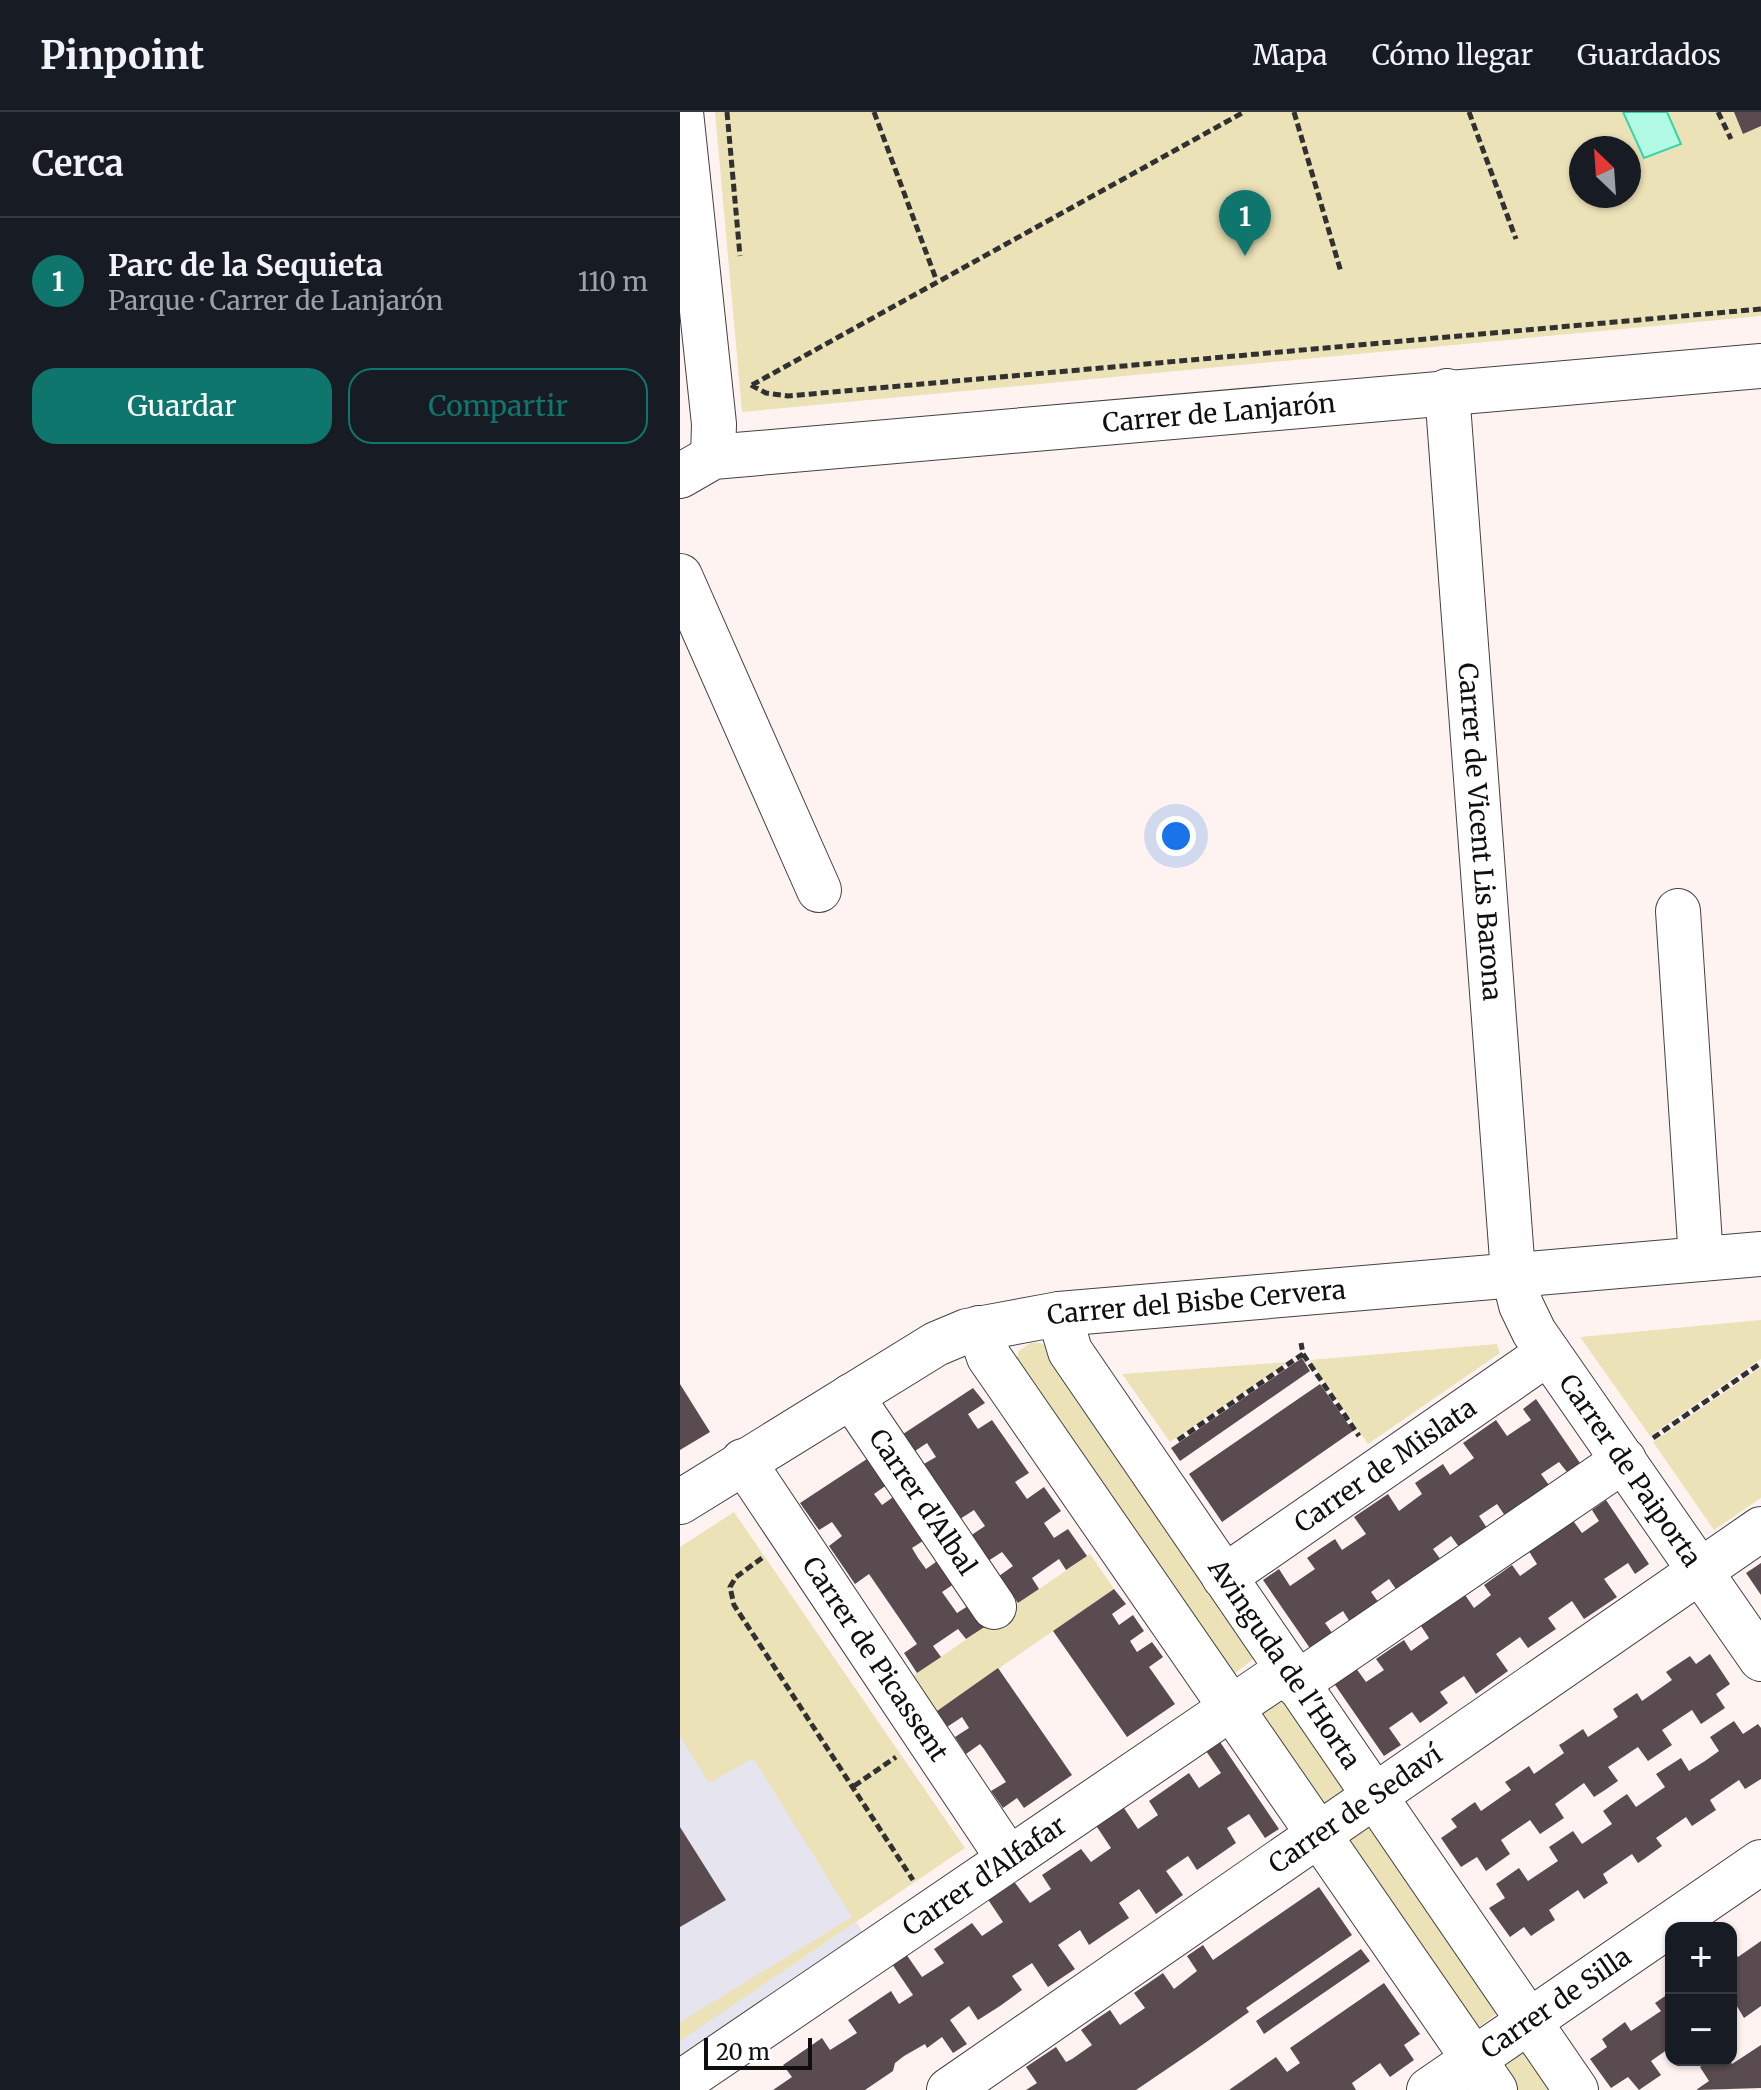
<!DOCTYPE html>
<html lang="es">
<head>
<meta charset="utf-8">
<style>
	:root { --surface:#171b24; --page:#20242c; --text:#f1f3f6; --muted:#9ea1a6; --line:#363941; --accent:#0f766e }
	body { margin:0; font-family:Merriweather,serif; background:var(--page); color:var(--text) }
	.controls { position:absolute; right:24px; bottom:24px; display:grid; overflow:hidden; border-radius:16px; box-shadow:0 2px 6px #0004 }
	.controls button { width:72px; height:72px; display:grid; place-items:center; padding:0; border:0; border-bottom:2px solid var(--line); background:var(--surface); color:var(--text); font:40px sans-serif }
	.compass { position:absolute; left:889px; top:24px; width:72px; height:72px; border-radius:50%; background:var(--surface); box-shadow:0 2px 6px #0004; rotate:335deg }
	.scale { position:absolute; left:24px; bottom:20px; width:108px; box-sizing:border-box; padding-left:8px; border:4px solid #0f0f0f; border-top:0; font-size:22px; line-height:28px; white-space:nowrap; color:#0f0f0f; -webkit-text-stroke:6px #fff; paint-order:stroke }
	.you { position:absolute; left:496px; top:724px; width:28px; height:28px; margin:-20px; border:6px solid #fff; border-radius:50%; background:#1a73e8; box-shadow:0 0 0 12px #1a73e833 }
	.badge { display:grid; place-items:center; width:52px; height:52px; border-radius:50%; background:var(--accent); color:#fff; font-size:26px; font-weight:700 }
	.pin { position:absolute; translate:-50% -66px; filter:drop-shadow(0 2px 4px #0008) }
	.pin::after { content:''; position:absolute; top:42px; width:28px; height:24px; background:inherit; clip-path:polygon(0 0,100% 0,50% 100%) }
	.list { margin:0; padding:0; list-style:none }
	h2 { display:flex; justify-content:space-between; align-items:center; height:104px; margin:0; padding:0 32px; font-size:34px }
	h2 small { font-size:26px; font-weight:400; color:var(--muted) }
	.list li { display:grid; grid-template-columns:52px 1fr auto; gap:24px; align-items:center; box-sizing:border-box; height:128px; padding:0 32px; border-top:2px solid var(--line) }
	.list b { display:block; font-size:30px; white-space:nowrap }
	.list p { margin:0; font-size:26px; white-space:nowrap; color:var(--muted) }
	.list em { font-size:26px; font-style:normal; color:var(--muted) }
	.actions { display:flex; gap:16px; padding:24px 32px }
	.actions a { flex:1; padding:18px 0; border:2px solid var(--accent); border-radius:24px; text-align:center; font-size:28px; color:var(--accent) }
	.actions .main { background:var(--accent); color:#fff }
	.map { position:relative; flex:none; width:1081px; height:1978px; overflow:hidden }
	header { display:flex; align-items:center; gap:48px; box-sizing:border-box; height:112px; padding:0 40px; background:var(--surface); border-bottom:2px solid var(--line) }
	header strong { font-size:38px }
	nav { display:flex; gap:44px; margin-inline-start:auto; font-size:28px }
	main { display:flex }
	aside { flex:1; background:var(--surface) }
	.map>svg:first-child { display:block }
	.industrial { fill:#e6e4ee }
	.green { fill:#ece2b8; fill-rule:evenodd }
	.water { fill:#b3fae4; stroke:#36d5a7; stroke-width:2 }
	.building { fill:#594b4f }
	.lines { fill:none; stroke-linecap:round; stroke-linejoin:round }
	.street-casing { stroke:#424242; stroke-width:46 }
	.path { stroke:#313131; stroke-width:5; stroke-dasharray:8 4; stroke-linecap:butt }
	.street { stroke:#fff; stroke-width:44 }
	.labels { text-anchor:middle; stroke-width:8; stroke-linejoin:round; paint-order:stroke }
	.street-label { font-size:26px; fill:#0f0f0f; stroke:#fff }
</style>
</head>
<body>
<header>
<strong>Pinpoint</strong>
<nav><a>Mapa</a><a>Cómo llegar</a><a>Guardados</a></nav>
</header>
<main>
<aside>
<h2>Cerca<small></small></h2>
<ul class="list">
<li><span class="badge">1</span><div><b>Parc de la Sequieta</b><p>Parque · Carrer de Lanjarón</p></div><em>110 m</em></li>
</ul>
<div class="actions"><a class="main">Guardar</a><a>Compartir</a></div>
</aside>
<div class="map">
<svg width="1081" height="1978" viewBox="0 0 1081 1978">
	<rect width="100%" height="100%" fill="#fff3f2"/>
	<path class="industrial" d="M0,1529L194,1838L0,1971Z"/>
	<path class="green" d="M35,0H1081V204L62,300ZM901,36H949V84H901Z
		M1081,1208V1247L970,1324L900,1225Z
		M350,1231H360L372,1237L577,1544L553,1563L335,1253L339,1239Z
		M817,1232L820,1241L688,1332L630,1248Z
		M609,1250L490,1330L442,1262Z
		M1081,1255V1386L1034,1418L973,1330Z
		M54,1400L285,1736L0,1929V1910L172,1805L73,1646L29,1671L0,1624V1435Z
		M410,1442L434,1477L257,1599L233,1564Z
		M597,1579L669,1678L645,1694L576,1595Z
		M688,1712L820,1899L798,1916L664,1728Z
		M840,1934L880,1978H830L819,1950Z"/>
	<path class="water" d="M943,0H987L1001,32L964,46Z"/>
	<path class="building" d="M1054,0H1081V14L1063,22Z
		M622,1246L630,1259L500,1349L491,1336Z
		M0,1272L30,1320L0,1338Z
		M640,1272L673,1319L542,1410L509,1362Z
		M293,1276L305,1291L288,1302L293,1310L298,1317L312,1308L349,1361L335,1370L347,1387L364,1375L381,1399L364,1411L374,1426L388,1417L407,1444L386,1458L379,1447L352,1466L359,1477L338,1491L319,1464L333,1454L322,1440L305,1451L287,1426L305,1414L294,1398L280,1407L242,1353L256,1345L247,1331L229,1343L217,1326Z
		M856,1287L900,1351L887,1360L879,1350L861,1362L874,1380L830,1411L817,1392L799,1404L807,1416L779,1435L771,1424L753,1437L766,1455L722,1486L709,1467L691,1480L699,1491L670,1510L663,1499L645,1511L658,1529L636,1545L583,1468L599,1457L610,1474L635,1457L627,1446L640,1437L655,1427L662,1438L686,1422L674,1405L708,1382L719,1399L742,1382L735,1371L763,1352L770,1363L794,1346L783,1331L816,1308L827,1324L851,1308L843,1297Z
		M193,1343L211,1370L194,1382L202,1393L216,1383L246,1427L232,1436L238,1446L246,1457L263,1445L280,1468L262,1480L277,1501L291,1492L306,1514L286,1527L278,1517L253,1534L261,1545L237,1561L224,1541L237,1532L189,1462L175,1472L149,1434L162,1424L152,1410L139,1418L120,1391Z
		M926,1388L969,1452L955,1462L948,1451L924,1467L937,1485L904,1507L892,1489L868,1506L876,1517L848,1536L840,1525L816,1542L828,1559L796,1582L784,1564L760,1580L768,1591L753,1602L740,1611L732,1600L709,1616L721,1633L704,1644L651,1567L673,1552L686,1570L704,1558L696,1547L709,1538L724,1528L731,1539L749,1526L737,1508L781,1477L794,1496L811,1483L804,1473L832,1453L840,1464L857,1452L845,1433L889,1403L902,1421L919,1409L912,1398Z
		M1081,1451V1483L1066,1461Z
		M434,1477L446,1492L432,1502L439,1513L453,1503L464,1519L450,1529L457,1540L472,1530L483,1545L469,1555L495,1592L447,1625L373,1519Z
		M1030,1542L1050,1572L1036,1582L1045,1596L1021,1612L1012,1598L982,1618L992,1633L968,1649L958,1635L928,1655L938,1669L925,1678L914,1685L904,1671L875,1692L884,1706L860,1722L850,1708L821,1728L830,1742L806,1759L797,1745L781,1755L761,1726L777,1715L771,1707L795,1690L801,1699L831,1678L825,1670L836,1663L849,1654L854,1662L884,1641L879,1633L884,1630L903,1617L908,1625L938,1605L933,1597L957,1581L962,1589L992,1568L986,1560L1010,1544L1016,1552Z
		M318,1556L392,1663L344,1696L337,1686L323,1696L311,1679L326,1670L304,1637L300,1632L286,1642L275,1625L289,1616L282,1605L267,1615L257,1599Z
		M1054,1609L1063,1622L1078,1612L1081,1616V1667L1065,1677L1059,1668L1030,1688L1036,1698L1012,1714L1006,1705L976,1726L982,1734L964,1747L958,1751L952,1742L923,1762L928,1771L923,1774L904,1787L898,1778L869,1798L875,1808L864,1815L851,1824L844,1815L830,1825L809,1796L825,1786L816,1772L839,1756L848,1769L878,1749L869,1735L893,1719L902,1732L932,1712L923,1699L934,1691L947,1682L956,1695L985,1675L976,1662L1001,1646L1009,1659L1025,1649L1039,1639L1030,1625Z
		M538,1627L599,1717L585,1726L569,1702L547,1716L556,1731L517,1758L508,1744L486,1759L503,1783L476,1802L459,1777L439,1791L449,1806L428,1820L409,1833L400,1818L378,1833L395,1857L368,1875L352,1851L332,1864L342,1878L320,1894L298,1908L289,1894L270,1908L287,1932L273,1941L262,1925L247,1936L245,1932L224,1944L215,1951L213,1959L185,1978H93L112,1965L103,1953L142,1926L150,1938L177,1921L168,1908L211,1879L219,1892L233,1883L212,1852L226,1842L242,1865L264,1851L254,1837L292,1811L302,1824L323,1810L307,1786L333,1768L350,1791L371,1777L362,1763L401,1737L411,1750L431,1736L415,1712L442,1693L458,1717L478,1703L469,1689L509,1661L519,1676L541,1661L524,1636Z
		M0,1715L46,1788L0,1815Z
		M639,1775L672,1823L566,1896L569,1900L515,1938L456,1978H346L357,1971L346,1955L376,1935L386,1950L392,1947L412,1933L401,1918L415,1908L430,1898L440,1913L465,1896L454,1881L483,1861L494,1877L517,1859L507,1844L523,1833L533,1848Z
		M1081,1829V1894L1064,1906L1055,1891L1051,1894V1834L1058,1845Z
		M681,1837L690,1849L584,1922L576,1909Z
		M704,1871L740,1922L724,1933L734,1948L710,1965L700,1951L672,1971L676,1978H549L596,1945L607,1960L620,1951L610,1936Z
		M991,1880V1935L971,1949L981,1963L959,1978L948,1965L931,1976L910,1947L927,1935L922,1927L945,1910L951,1919L981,1899L975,1891Z
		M1081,1933V1976L1016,1978L1029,1969L1020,1955L1030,1948H1050L1052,1952Z"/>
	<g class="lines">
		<defs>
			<g id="street">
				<path d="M1,0L34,312L33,345"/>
				<path id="s1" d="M767,279L833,1161L841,1193L854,1220L1081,1547"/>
				<path id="s2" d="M0,364L33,345L1081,254"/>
				<path d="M0,464L139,778"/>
				<path d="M998,799L1021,1147"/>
				<path id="s3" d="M379,1202L390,1239L896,1978"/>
				<path d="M299,1216L309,1245L336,1284L815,1978"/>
				<path id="s4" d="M171,1284L314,1495"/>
				<path id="s5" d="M63,1349L328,1746"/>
				<path id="s6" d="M0,1390L256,1232L287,1219L379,1202L1081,1142"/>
				<path id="s7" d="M544,1465L868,1241"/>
				<path d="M616,1572L944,1348"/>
				<path id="s8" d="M0,1971L607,1558"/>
				<path id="s9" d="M269,1978L1081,1417"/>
				<path id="s10" d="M749,1978L1081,1750"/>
			</g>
		</defs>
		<use href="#street" class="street-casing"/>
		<path class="path" d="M47,0L60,144
			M194,0L256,167
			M614,0L661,160
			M789,0L836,127
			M1038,0L1051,27
			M71,273L86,281L108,284L1081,197
			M72,273L564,0
			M623,1242L679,1324
			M973,1326L1081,1251
			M498,1328L623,1242L621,1231
			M82,1446L56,1465L50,1475L54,1493L233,1768
			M174,1674L216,1645"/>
		<use href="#street" class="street"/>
	</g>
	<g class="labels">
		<g class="street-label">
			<text dy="9" stroke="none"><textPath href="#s2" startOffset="546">Carrer de Lanjarón</textPath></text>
			<text dy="9" stroke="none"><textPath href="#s1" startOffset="442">Carrer de Vicent Lis Barona</textPath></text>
			<text dy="9" stroke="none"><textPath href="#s6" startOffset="566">Carrer del Bisbe Cervera</textPath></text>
			<text dy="9" stroke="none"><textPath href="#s7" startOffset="196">Carrer de Mislata</textPath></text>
			<text dy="9" stroke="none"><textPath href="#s1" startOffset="1116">Carrer de Paiporta</textPath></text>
			<text dy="9" stroke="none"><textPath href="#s4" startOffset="128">Carrer d'Albal</textPath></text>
			<text dy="9" stroke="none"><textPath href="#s5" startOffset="238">Carrer de Picassent</textPath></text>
			<text dy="9" stroke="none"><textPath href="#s3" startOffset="418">Avinguda de l'Horta</textPath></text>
			<text dy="9" stroke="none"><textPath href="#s9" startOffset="494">Carrer de Sedaví</textPath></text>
			<text dy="9" stroke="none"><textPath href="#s8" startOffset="368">Carrer d'Alfafar</textPath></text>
			<text dy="9" stroke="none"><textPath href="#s10" startOffset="154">Carrer de Silla</textPath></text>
		</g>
	</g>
</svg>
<div class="controls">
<button>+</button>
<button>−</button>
</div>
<svg class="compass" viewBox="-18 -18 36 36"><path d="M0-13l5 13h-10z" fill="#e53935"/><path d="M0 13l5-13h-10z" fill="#9ea1a6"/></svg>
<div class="scale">20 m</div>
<div class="you"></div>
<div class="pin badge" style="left:565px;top:144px">1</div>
</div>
</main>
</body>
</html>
